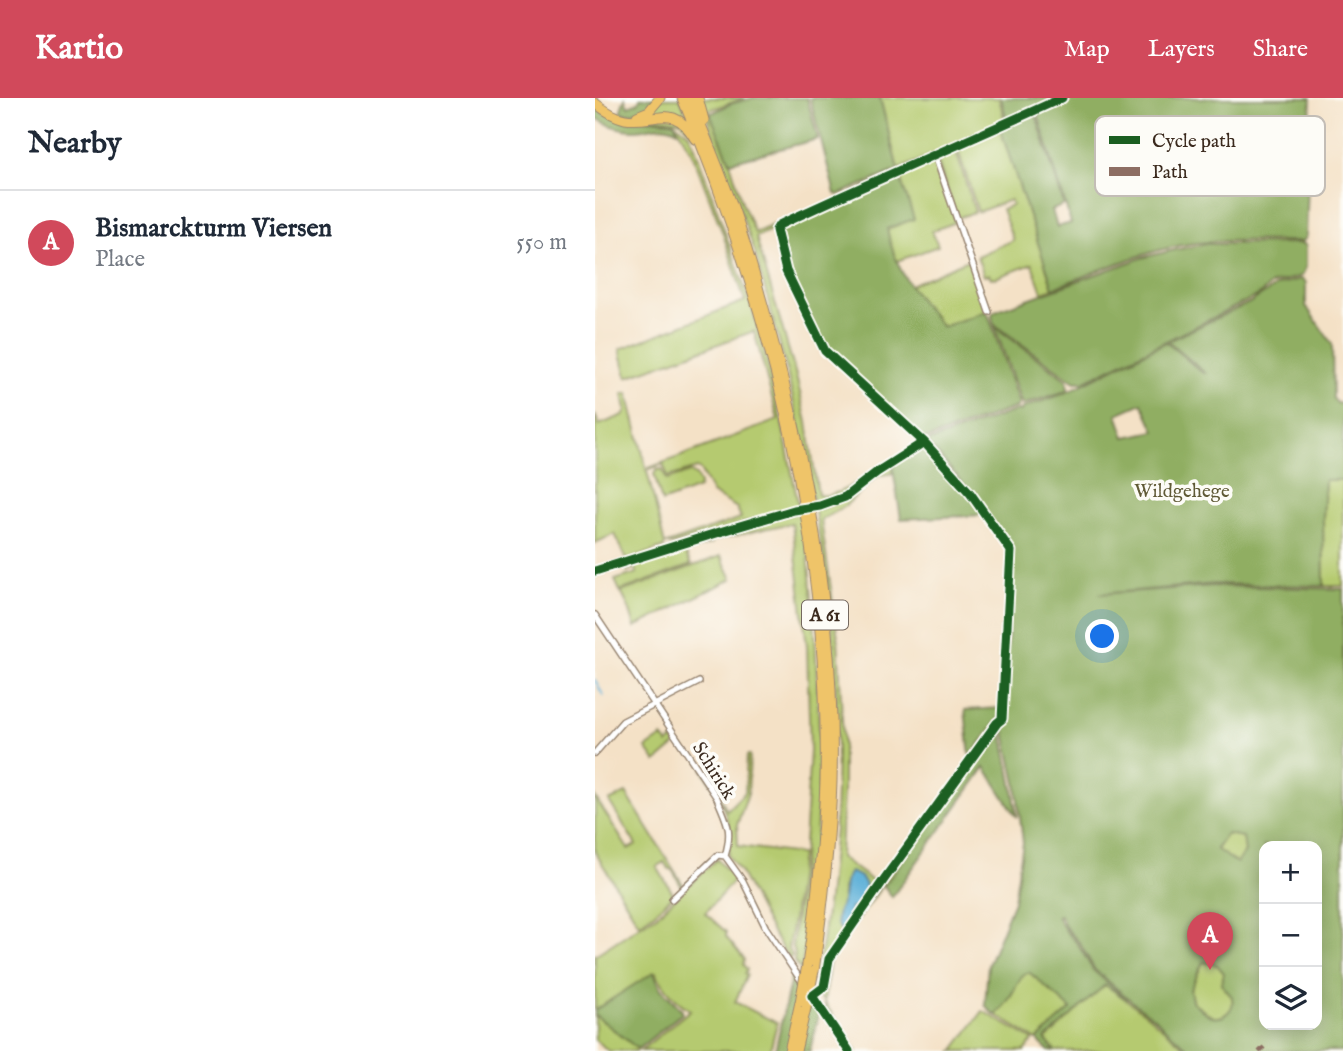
<!DOCTYPE html>
<html lang="en">
<head>
<meta charset="utf-8">
<style>
	:root { --surface:#fff; --page:#f6f6f7; --text:#1f2937; --muted:#747a83; --line:#e0e1e3; --accent:#d1495b }
	body { margin:0; font-family:"IM FELL English",serif; background:var(--page); color:var(--text) }
	.controls { position:absolute; right:21px; bottom:21px; display:grid; overflow:hidden; border-radius:14px; box-shadow:0 4px 18px #0003 }
	.controls button { width:63px; height:63px; display:grid; place-items:center; padding:0; border:0; border-bottom:2px solid var(--line); background:var(--surface); color:var(--text); font:35px sans-serif }
	.you { position:absolute; left:508px; top:539px; width:24px; height:24px; margin:-18px; border:5px solid #fff; border-radius:50%; background:#1a73e8; box-shadow:0 0 0 10px #1a73e833 }
	.badge { display:grid; place-items:center; width:46px; height:46px; border-radius:50%; background:var(--accent); color:#fff; font-size:23px; font-weight:700 }
	.pin { position:absolute; translate:-50% -58px; filter:drop-shadow(0 2px 4px #0008) }
	.pin::after { content:''; position:absolute; top:37px; width:24px; height:21px; background:inherit; clip-path:polygon(0 0,100% 0,50% 100%) }
	.list { margin:0; padding:0; list-style:none }
	h2 { display:flex; justify-content:space-between; align-items:center; height:91px; margin:0; padding:0 28px; font-size:30px }
	h2 small { font-size:23px; font-weight:400; color:var(--muted) }
	.list li { display:grid; grid-template-columns:46px 1fr auto; gap:21px; align-items:center; box-sizing:border-box; height:105px; padding:0 28px; border-top:2px solid var(--line) }
	.list b { display:block; font-size:26px; white-space:nowrap }
	.list p { margin:0; font-size:23px; white-space:nowrap; color:var(--muted) }
	.list em { font-size:23px; font-style:normal; color:var(--muted) }
	.icon { flex:none; width:38px; height:38px; fill:none; stroke:currentColor; stroke-width:2; stroke-linecap:round; stroke-linejoin:round }
	.map { position:relative; flex:none; width:748px; height:953px; overflow:hidden }
	header { display:flex; align-items:center; gap:42px; box-sizing:border-box; height:98px; padding:0 35px; background:var(--accent); color:#fff }
	header strong { font-size:33px }
	nav { display:flex; gap:38px; margin-inline-start:auto; font-size:24px }
	main { display:flex }
	aside { flex:1; background:var(--surface) }
	.map>svg:first-child { display:block }
	.green { fill:#b5ca6f; stroke:#787a46; stroke-width:2 }
	.forest { fill:#90ae62; stroke:#666c40; stroke-width:2; fill-rule:evenodd }
	.water { fill:#5db0d8; stroke:#4c6d7b; stroke-width:2 }
	.lines { fill:none; stroke-linecap:round; stroke-linejoin:round }
	.stream { stroke:#5db0d8; stroke-width:2 }
	.minor-casing { stroke:#988672; stroke-width:8 }
	.highway-casing { stroke:#988672; stroke-width:11 }
	.minor { stroke:#fff; stroke-width:5 }
	.highway { stroke:#efc469; stroke-width:9 }
	.highway-bridge-casing { stroke:#988672; stroke-width:11; stroke-linecap:butt }
	.highway-bridge { stroke:#efc469; stroke-width:9 }
	.quiet { stroke:#8d6e63; stroke-width:7; stroke-dasharray:14 7; stroke-linecap:butt }
	.cycleway-casing { stroke:#fdfcf7; stroke-width:13 }
	.cycleway { stroke:#1b5e20; stroke-width:9 }
	.labels { text-anchor:middle; stroke-width:7; stroke-linejoin:round; paint-order:stroke }
	.shield { fill:#fdfcf7; stroke:#75695f; stroke-width:2 }
	.shield-label { font-size:18px; font-weight:bold; fill:#3b2a1e }
	.park-label { font-size:19px; fill:#605a36; stroke:#fdfcf7 }
	.street-label { font-size:19px; fill:#3b2a1e; stroke:#fdfcf7 }
	.key { fill:#fdfcf7; stroke:#c3bdb6; stroke-width:2 }
	.key-label { font-size:19px; fill:#3b2a1e }
</style>
</head>
<body>
<header>
<strong>Kartio</strong>
<nav><a>Map</a><a>Layers</a><a>Share</a></nav>
</header>
<main>
<aside>
<h2>Nearby<small></small></h2>
<ul class="list">
<li><span class="badge">A</span><div><b>Bismarckturm Viersen</b><p>Place</p></div><em>550 m</em></li>
</ul>
</aside>
<div class="map">
<svg width="748" height="953" viewBox="0 0 748 953">
	<rect width="100%" height="100%" fill="#fdfcf7"/>
	<filter id="ink" filterUnits="userSpaceOnUse"><feTurbulence type="fractalNoise" baseFrequency=".0143" numOctaves="2"/><feDisplacementMap in="SourceGraphic" scale="14" xChannelSelector="R" yChannelSelector="G"/><feConvolveMatrix kernelMatrix="1 2 1 2 8 2 1 2 1" color-interpolation-filters="sRGB"/></filter>
	<filter id="wash" filterUnits="userSpaceOnUse"><feTurbulence type="fractalNoise" baseFrequency=".00686" numOctaves="4" result="noise"/><feDisplacementMap in="SourceGraphic" scale="28" xChannelSelector="R" yChannelSelector="G"/><feGaussianBlur stdDeviation="1.57" result="paint"/><feColorMatrix in="noise" values="0 0 0 0 0 0 0 0 0 0 0 0 0 0 0 0 0 1.4 0 .05"/><feComposite in="paint" operator="in"/></filter>
	<g filter="url(#wash)">
		<rect width="100%" height="100%" fill="#f4e1c6"/>
		<path class="green" d="M66,0H85L101,39L86,23L47,18Z
			M107,0H150L114,12L135,64L148,107L160,135L182,125L180,130L161,139L200,274L212,324L223,397C240,401 268,381 283,372L249,398L225,407V411L246,403L281,376L297,365L299,375L282,378L249,409L226,422L243,540L248,641V693L245,759L283,787L251,833C259,816 254,801 249,783L247,803L242,825L249,836L232,860L228,888L220,893L233,801L240,732L242,656L241,596L237,534L230,473L211,361L190,265L160,154L110,14Z
			M285,0H404L410,24L303,72Z
			M79,24L94,36L99,47L158,213L172,263L187,325L213,455L220,535L225,654L220,766L215,818L206,873L199,863L200,856L197,849L208,761L215,653L212,548L197,425L66,454L166,423C178,422 188,416 200,415V411L174,417L77,447L72,446L146,420L142,410L117,395L105,372L102,370L73,379L68,366L54,371V370L183,322L159,233L32,279L25,251L150,203L128,136L97,55Z
			M405,30L458,190L447,194L437,166L400,180L399,179L396,180L394,176L389,178L382,158L418,142L407,111L417,107L415,102L383,114L362,49Z
			M360,50L380,114L362,120L342,61L343,58Z
			M340,62L361,124L337,133L343,148L302,163L296,152L292,131L318,120L304,79Z
			M375,161L392,213L347,229L313,188Z
			M33,295L70,447L68,450L32,462L20,436L0,445V316L4,327L29,317L31,312L28,296Z
			M67,371L72,382L95,374L101,377L105,386L104,390L67,404L59,376L62,372Z
			M730,381L748,382V488H729L728,422Z
			M118,445L90,454L96,467L25,493L20,482L42,475L40,470L32,473L30,465L58,457L62,458Z
			M126,458L137,481L40,529L34,510L26,494Z
			M405,625L406,627L388,649L289,788L288,787L235,861L229,904L261,953H257L230,911L229,904L222,896L230,889L235,861L287,785L387,648Z
			M67,639L73,646L79,641L82,646L61,664L51,650Z
			M152,657H155L153,695L142,727L143,748L206,756L198,821L193,851L197,857L194,861L176,833L145,773L133,758L136,734L126,703L107,670L119,687L132,712L150,694Z
			M31,695L89,788L87,789L77,772L73,770L69,764L62,769L79,797L58,816L44,826L0,754V699L33,751L41,747L14,703Z
			M631,736L649,739L650,754L642,765L621,752Z
			M122,761L140,781L110,815L131,834V839L149,861L148,867L152,871L150,876L152,877L140,904L182,925L175,953H45L95,912C79,902 69,891 61,874L0,912V857L63,816Z
			M608,864C613,865 620,865 624,868C630,873 638,896 638,904C638,913 628,921 619,919C611,917 603,908 597,903L595,892Z
			M431,875H435L477,911L442,942L401,917L412,904L427,878Z
			M510,886L552,917L594,953H460L450,942Z
			M388,913L438,942L430,953H358Z
			M0,917L42,950L41,953H14L0,942Z"/>
		<path class="forest" d="M30,0L33,8L44,4L45,0H61C50,12 42,18 25,14Z
			M158,0H212L223,41L135,64L115,16L135,6Z
			M215,0H285L303,72L243,97L240,96Z
			M406,0H462L412,23Z
			M471,0H716L711,140L708,143C676,143 644,141 612,144C561,147 506,172 458,190L405,30L440,14L469,107L457,112L462,129L476,125L442,13Z
			M0,9L8,15L79,24L83,33C65,23 56,32 38,32C23,32 12,27 0,19Z
			M339,60L340,62L305,79L319,121L292,131C301,175 320,196 347,229L392,213L424,306L422,309L332,341L328,340L231,253L192,172L183,131L185,128L274,87Z
			M708,145L711,148V169L707,178L677,186L664,197L488,284H480L475,281L399,226L397,218L398,214L408,210L546,160L579,152L611,146Z
			M705,181L709,182L711,185V208L737,246L738,300L742,305L748,306V382H730L728,422L729,488L619,486L504,496L619,488L748,491V704H747L748,710V953H597L570,931L562,922L540,906L500,872L484,844L471,830L465,817L462,818L470,832L482,845L498,872L532,902L510,887L450,941L460,953H454L442,942L476,911L435,875H431L427,878L412,904L401,917L395,913L390,907L393,867L419,803L428,745L421,685L408,625L418,452L376,394L333,346L334,343L422,312L426,313L427,310L468,296L571,244L608,275H610L573,243L654,205L683,187ZM547,305L560,333L530,339L522,316ZM632,736L648,739L650,754L642,765L621,751ZM669,748H722V927H669ZM608,864L622,867L629,875L626,886L637,899C638,906 638,910 632,915C620,927 606,911 597,903L595,892Z
			M400,229L472,282L473,291L468,294L427,307Z
			M327,346L331,348L374,396L389,417L306,421L297,365Z
			M406,610L404,620L375,659L370,612Z
			M406,627C411,658 419,688 422,719L390,669L297,799L289,788L388,649Z
			M59,874L66,891L87,912V915L43,951L0,917V912Z
			M197,876L224,915L215,953H180Z"/>
		<path class="water" d="M255,774C277,782 273,793 262,809L256,810L253,828L249,836C247,832 243,830 242,826C240,817 245,809 247,803C251,792 247,783 255,774Z"/>
		<g class="lines">
			<path class="stream" d="M0,582L8,597"/>
		</g>
	</g>
	<g filter="url(#ink)">
		<g class="lines">
			<defs>
				<path id="minor" d="M394,214L340,58L467,0
					M0,517L122,700C132,725 138,731 130,758
					M0,655L28,623L104,584
					M130,758L148,783L171,830L207,884
					M77,801L123,757L130,758
					M215,895L254,953"/>
				<path id="highway" d="M87,0C178,215 235,449 230,683C228,745 221,806 212,867
					M95,0C109,34 123,68 136,103C149,140 160,177 170,214C214,366 241,525 237,683C235,747 228,810 219,873
					M103,0L109,22
					M0,5C9,12 19,19 30,21C61,26 78,3 100,41
					M42,18L54,13L65,0
					M194,953L205,904
					M201,953L211,910"/>
			</defs>
			<use href="#minor" class="minor-casing"/>
			<use href="#highway" class="highway-casing"/>
			<use href="#minor" class="minor"/>
			<use href="#highway" class="highway"/>
			<defs>
				<path id="highway-bridge" d="M205,904L212,867
					M211,910L219,873"/>
			</defs>
			<use href="#highway-bridge" class="highway-bridge-casing"/>
			<use href="#highway-bridge" class="highway-bridge"/>
			<path class="quiet" d="M665,950L668,953"/>
			<defs>
				<path id="cycleway" d="M0,473L128,433L199,412L225,408L250,399L282,374L329,344
					M254,953L217,898L229,889L234,861L290,780L402,625L407,621L416,453L375,395L329,344L230,253L191,173L181,132L184,127C278,83 373,43 467,0"/>
			</defs>
			<use href="#cycleway" class="cycleway-casing"/>
			<use href="#cycleway" class="cycleway"/>
		</g>
	</g>
	<g class="labels">
		<rect class="shield" x="207" y="502.5" width="46" height="29" rx="5"/>
		<g class="shield-label">
			<text x="230" y="523">A 61</text>
		</g>
		<g class="park-label">
			<text x="587" y="399">Wildgehege</text>
		</g>
		<g class="street-label">
			<text transform="translate(120 672) rotate(58)" y="7">Schirick</text>
		</g>
	</g>
	<rect x="500" y="18" width="230" height="80" rx="10" class="key"/>
	<rect x="514" y="38" width="31" height="8" fill="#1b5e20"/>
	<rect x="514" y="69" width="31" height="9" fill="#8d6e63"/>
	<g class="key-label">
		<text x="557" y="49">Cycle path</text>
		<text x="557" y="80">Path</text>
	</g>
</svg>
<div class="controls">
<button>+</button>
<button>−</button>
<button><svg class="icon" aria-label="layers" viewBox="0 0 24 24"><path d="M12 4l9 5-9 5-9-5zM3 14l9 5 9-5"/></svg></button>
</div>
<div class="you"></div>
<div class="pin badge" style="left:615px;top:872px">A</div>
</div>
</main>
</body>
</html>
